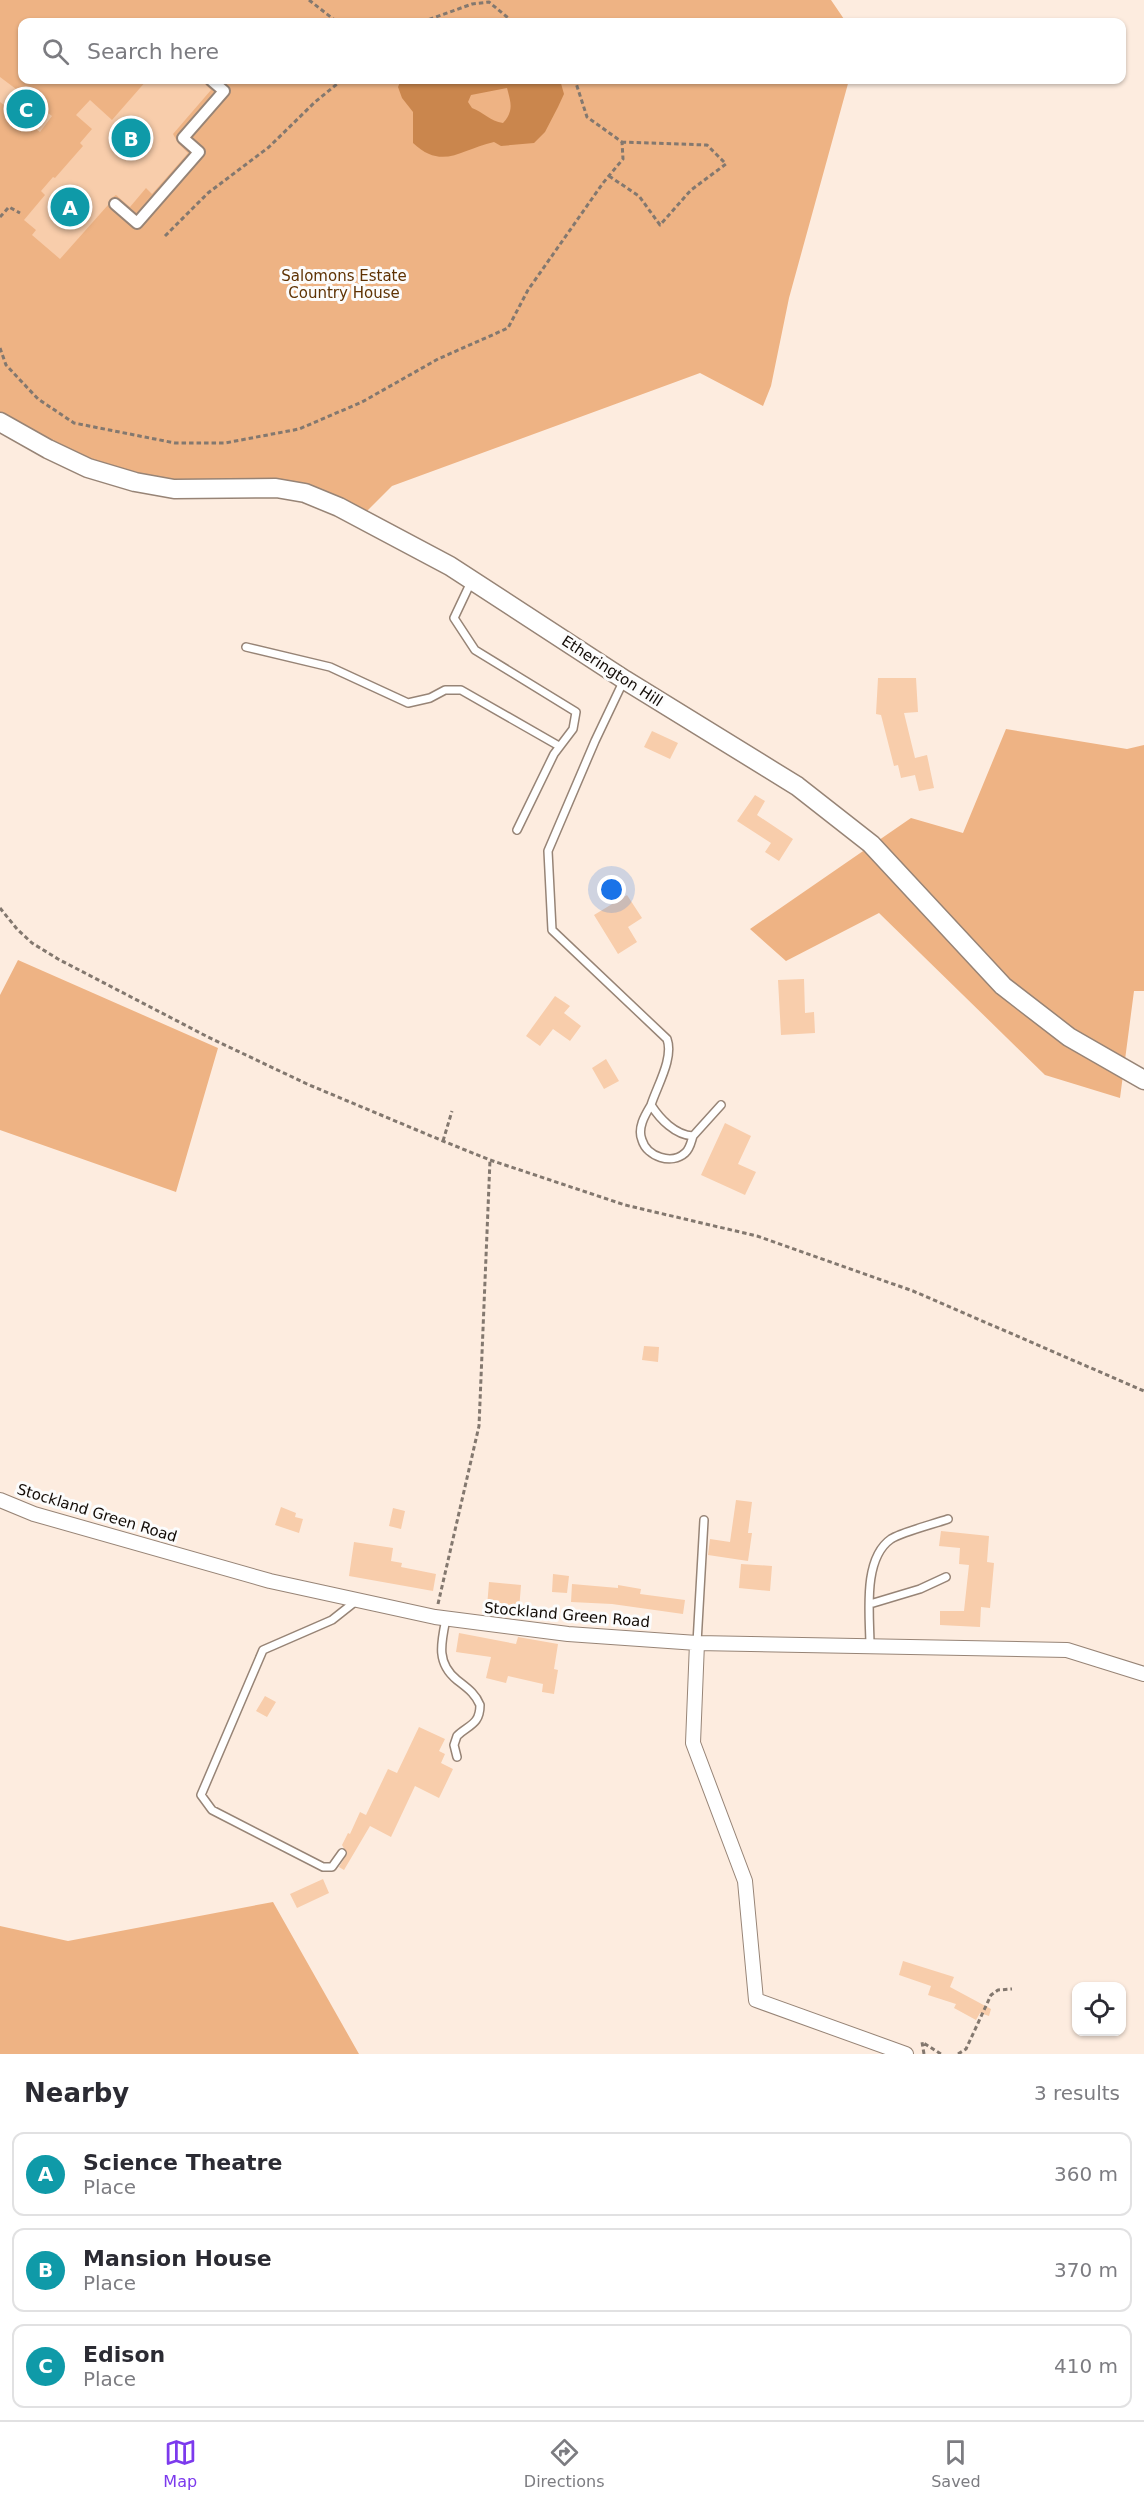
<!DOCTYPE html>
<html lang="en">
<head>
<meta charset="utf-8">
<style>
	:root { --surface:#fff; --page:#f2f2f3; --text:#2b2b33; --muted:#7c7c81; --line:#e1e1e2; --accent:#7c3aed }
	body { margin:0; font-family:"DejaVu Sans",sans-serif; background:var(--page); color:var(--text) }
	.controls { position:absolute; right:18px; bottom:18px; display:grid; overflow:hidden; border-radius:12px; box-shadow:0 2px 4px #0004 }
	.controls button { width:54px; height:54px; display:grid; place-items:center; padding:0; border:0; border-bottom:2px solid var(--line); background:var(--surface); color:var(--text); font:30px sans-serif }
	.you { position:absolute; left:612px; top:890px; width:21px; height:21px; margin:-15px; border:4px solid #fff; border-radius:50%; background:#1a73e8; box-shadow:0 0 0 9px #1a73e833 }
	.badge { display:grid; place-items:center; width:39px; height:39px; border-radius:50%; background:var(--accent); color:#fff; font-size:20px; font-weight:700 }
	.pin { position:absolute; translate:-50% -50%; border:3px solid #fff; box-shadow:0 2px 6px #0006 }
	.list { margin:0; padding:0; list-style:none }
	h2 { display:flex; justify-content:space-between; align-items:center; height:78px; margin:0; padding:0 24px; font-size:26px }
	h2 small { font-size:20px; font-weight:400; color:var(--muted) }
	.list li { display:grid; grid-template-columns:39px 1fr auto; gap:18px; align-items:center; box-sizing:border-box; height:84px; margin:0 12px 12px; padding:0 12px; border:2px solid var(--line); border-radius:12px }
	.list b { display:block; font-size:22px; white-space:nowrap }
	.list p { margin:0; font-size:20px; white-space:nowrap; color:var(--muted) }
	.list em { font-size:20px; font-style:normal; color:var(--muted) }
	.icon { flex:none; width:33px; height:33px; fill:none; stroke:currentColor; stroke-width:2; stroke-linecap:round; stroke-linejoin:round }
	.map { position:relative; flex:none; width:1144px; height:2054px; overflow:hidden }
	.search { position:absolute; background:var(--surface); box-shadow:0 2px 4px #0004; left:18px; right:18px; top:18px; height:66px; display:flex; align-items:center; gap:15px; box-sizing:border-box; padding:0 21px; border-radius:12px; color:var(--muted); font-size:22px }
	.sheet { height:366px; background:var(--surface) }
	nav { display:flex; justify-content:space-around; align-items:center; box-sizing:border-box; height:84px; border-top:2px solid var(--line); background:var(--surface); font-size:16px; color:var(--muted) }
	nav a { display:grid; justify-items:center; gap:3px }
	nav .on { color:var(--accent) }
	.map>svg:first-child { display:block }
	.green { fill:#eeb384 }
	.water { fill:#ca864d; fill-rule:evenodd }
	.building { fill:#f8cdab }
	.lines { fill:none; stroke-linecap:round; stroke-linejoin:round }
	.service-casing { stroke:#978476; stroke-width:10 }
	.pedestrian-casing { stroke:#978476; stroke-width:14 }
	.minor-casing { stroke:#978476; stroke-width:16 }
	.tertiary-casing { stroke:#978476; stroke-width:21 }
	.path { stroke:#83786f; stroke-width:3; stroke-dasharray:4.5 3; stroke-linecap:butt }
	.service { stroke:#fff; stroke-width:7 }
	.pedestrian { stroke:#fff; stroke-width:10 }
	.minor { stroke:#fff; stroke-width:14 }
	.tertiary { stroke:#fff; stroke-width:18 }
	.labels { text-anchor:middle; stroke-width:6; stroke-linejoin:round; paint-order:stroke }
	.park-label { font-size:15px; fill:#5f3203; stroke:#fcfcfc }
	.street-label { font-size:15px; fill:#130c07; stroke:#fcfcfc }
</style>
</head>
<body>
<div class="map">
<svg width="1144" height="2054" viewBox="0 0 1144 2054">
	<rect width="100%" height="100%" fill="#fdecdf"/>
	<path class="green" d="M0,0H831L846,22H22V80H849L789,298L771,386L763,406L700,373L392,486L366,512L192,481L154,478L109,466L72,451L32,431L0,412Z
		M1006,729L1127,749L1144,745V991H1134L1120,1098L1045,1075L879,913L786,961L750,929L911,818L963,833Z
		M18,960L218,1048L176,1192L0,1130V995Z
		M273,1902L359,2054H0V1926L68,1941Z"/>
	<path class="water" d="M401,80H560L564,94L558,107L545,132L534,143L501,146L494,142C461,149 443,171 413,143V112L402,98L398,87ZM507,88C511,103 514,111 503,123C490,121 483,112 472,108L468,102L471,95Z"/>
	<path class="building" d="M0,77L52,116L40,132L0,102Z
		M147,80H201L211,90L173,134L178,143L188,153L152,194L146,188L130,207L116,195L110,199L108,205L60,259L32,235L36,230L24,220L45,195L41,191L53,177L55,178L83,146L80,143L92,129L76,115L90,100L112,120Z
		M878,678H916L918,712L904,713L915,758L927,755L934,788L919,791L915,775L901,778L898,765L894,766L881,715L876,714Z
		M652,731L678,743L670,759L644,747Z
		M755,795L765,801L757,815L793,839L779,861L765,852L771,843L737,821Z
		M627,895L642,918L628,927L637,942L618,954L594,915Z
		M804,979L805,1013L814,1012L815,1033L781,1035L778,980Z
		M555,996L570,1006L564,1013L581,1026L570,1041L553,1029L540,1046L526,1036Z
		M606,1059L619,1081L604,1089L592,1068Z
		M725,1123L751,1136L738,1164L756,1172L745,1195L701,1175Z
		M644,1346L659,1347L658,1362L642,1360Z
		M736,1500L752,1502L748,1533H752L748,1561L708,1555L710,1539L730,1542Z
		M281,1507L296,1513L295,1517L303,1519L299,1533L275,1525Z
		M393,1508L405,1511L401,1529L389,1526Z
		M941,1531L989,1536L987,1562L994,1563L990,1608L981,1607L980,1627L940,1625V1611H964L969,1565L959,1564L960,1548L939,1546Z
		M354,1542L393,1548L391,1561L402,1563L401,1567L436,1574L433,1591L349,1576Z
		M741,1564L772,1566L770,1591L739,1588Z
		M553,1574L569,1576L567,1593L552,1592Z
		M489,1582L521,1585L519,1610L487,1607Z
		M572,1584L618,1588V1585L641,1589L640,1594L685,1600L683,1614L612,1604L571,1602Z
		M459,1633L516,1644L518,1637L558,1644L554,1669L558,1670L554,1694L542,1692L543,1684L508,1676L506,1683L486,1678L491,1657L456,1652Z
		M265,1696L276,1702L267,1717L256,1711Z
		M419,1727L445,1739L439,1751L445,1754L441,1763L453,1769L439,1798L415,1786L391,1837L370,1826L344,1870L339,1867L347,1854L342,1845L348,1833L350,1834L360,1812L366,1815L388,1769L397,1773Z
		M323,1879L329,1893L297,1908L290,1894Z
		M903,1961L954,1977L950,1987L991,2009L989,2016L980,2013L976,2020L954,2008L956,2004L928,1995L931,1986L899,1975Z"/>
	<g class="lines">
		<defs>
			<path id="service" d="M471,582L454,618L475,650L576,712L573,729L554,754L517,830
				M246,647L330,667L408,703L430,698L445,690H461L559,746
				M623,682L595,741L548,851L552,930L667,1039C674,1058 657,1086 651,1105C660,1119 675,1135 693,1136L721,1105
				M651,1105C645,1115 637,1128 642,1140C647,1157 672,1165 685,1153C690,1149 691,1142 693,1136
				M870,1604L920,1589L946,1577
				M446,1619C441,1643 436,1663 457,1680C467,1688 475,1693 480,1705C480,1725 468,1725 457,1736L454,1745L457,1757
				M697,1643L704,1520
				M870,1646C870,1616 862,1559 891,1539C902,1532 934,1524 948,1519
				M342,1853L332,1867H323L212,1810L201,1795L263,1650L332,1620L356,1601"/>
			<path id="pedestrian" d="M115,204L137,223L199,152L183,138L224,91L211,80"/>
			<path id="minor" d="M0,1500L34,1514L270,1581L435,1617L568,1634L697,1643L1067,1650L1144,1674
				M697,1643L693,1743L745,1881L756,2000L906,2054"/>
			<path id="tertiary" d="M0,422L48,449L88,468L135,482L174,489L276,488L305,493L339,507L450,566L625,680L797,786L871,844L1003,986L1069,1037L1144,1080"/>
		</defs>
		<use href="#service" class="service-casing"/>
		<use href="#pedestrian" class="pedestrian-casing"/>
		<use href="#minor" class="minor-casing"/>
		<use href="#tertiary" class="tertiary-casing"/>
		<path class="path" d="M309,0L337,22
			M422,22L472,4L489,2L513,22
			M609,176L639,196L660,225L691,190L726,164L707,145L622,142
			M0,217L9,207L20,213
			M165,236L208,193L269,147L315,102L342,80
			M0,348L6,365L38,399L74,423L175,443H225L299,429L362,402L438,359L508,328L528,290L603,183L623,159L622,142L587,117L575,80
			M0,908L17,929L32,943L58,959L208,1037L307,1084L443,1141L490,1160L625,1205L757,1236L913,1291L1144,1391
			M443,1141L452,1111
			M438,1604L479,1426L490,1160
			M924,2054L922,2042L941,2054
			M958,2054L966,2049L991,1995L998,1990L1012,1989"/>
		<use href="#service" class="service"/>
		<use href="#pedestrian" class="pedestrian"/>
		<use href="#minor" class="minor"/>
		<use href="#tertiary" class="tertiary"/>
	</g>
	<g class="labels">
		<g class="park-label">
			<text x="344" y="281">Salomons Estate<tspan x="344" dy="17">Country House</tspan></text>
		</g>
		<g class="street-label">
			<text transform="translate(612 671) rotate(33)" y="5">Etherington Hill</text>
			<text transform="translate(97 1513) rotate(17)" y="5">Stockland Green Road</text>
			<text transform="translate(567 1615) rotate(5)" y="5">Stockland Green Road</text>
		</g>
	</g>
</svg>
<div class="controls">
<button><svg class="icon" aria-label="locate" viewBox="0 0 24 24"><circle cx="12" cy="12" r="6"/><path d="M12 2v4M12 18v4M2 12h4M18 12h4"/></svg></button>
</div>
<div class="you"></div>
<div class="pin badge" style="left:70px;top:207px;background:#0f9aa8">A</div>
<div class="pin badge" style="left:131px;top:138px;background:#0f9aa8">B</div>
<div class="pin badge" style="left:26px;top:109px;background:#0f9aa8">C</div>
<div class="search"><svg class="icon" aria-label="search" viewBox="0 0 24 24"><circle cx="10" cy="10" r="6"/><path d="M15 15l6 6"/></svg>Search here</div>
</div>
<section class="sheet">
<h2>Nearby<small>3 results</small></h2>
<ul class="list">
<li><span class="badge" style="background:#0f9aa8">A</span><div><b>Science Theatre</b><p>Place</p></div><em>360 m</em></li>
<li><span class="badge" style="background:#0f9aa8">B</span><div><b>Mansion House</b><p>Place</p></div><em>370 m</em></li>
<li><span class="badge" style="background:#0f9aa8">C</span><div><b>Edison</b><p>Place</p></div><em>410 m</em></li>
</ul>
</section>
<nav>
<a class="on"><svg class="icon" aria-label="map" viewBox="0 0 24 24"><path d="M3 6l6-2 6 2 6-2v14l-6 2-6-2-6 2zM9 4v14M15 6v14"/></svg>Map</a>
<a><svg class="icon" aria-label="directions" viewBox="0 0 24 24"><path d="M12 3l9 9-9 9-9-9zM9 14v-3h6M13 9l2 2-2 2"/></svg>Directions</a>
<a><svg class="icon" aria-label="saved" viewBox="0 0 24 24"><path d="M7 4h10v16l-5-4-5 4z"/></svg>Saved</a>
</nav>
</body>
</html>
